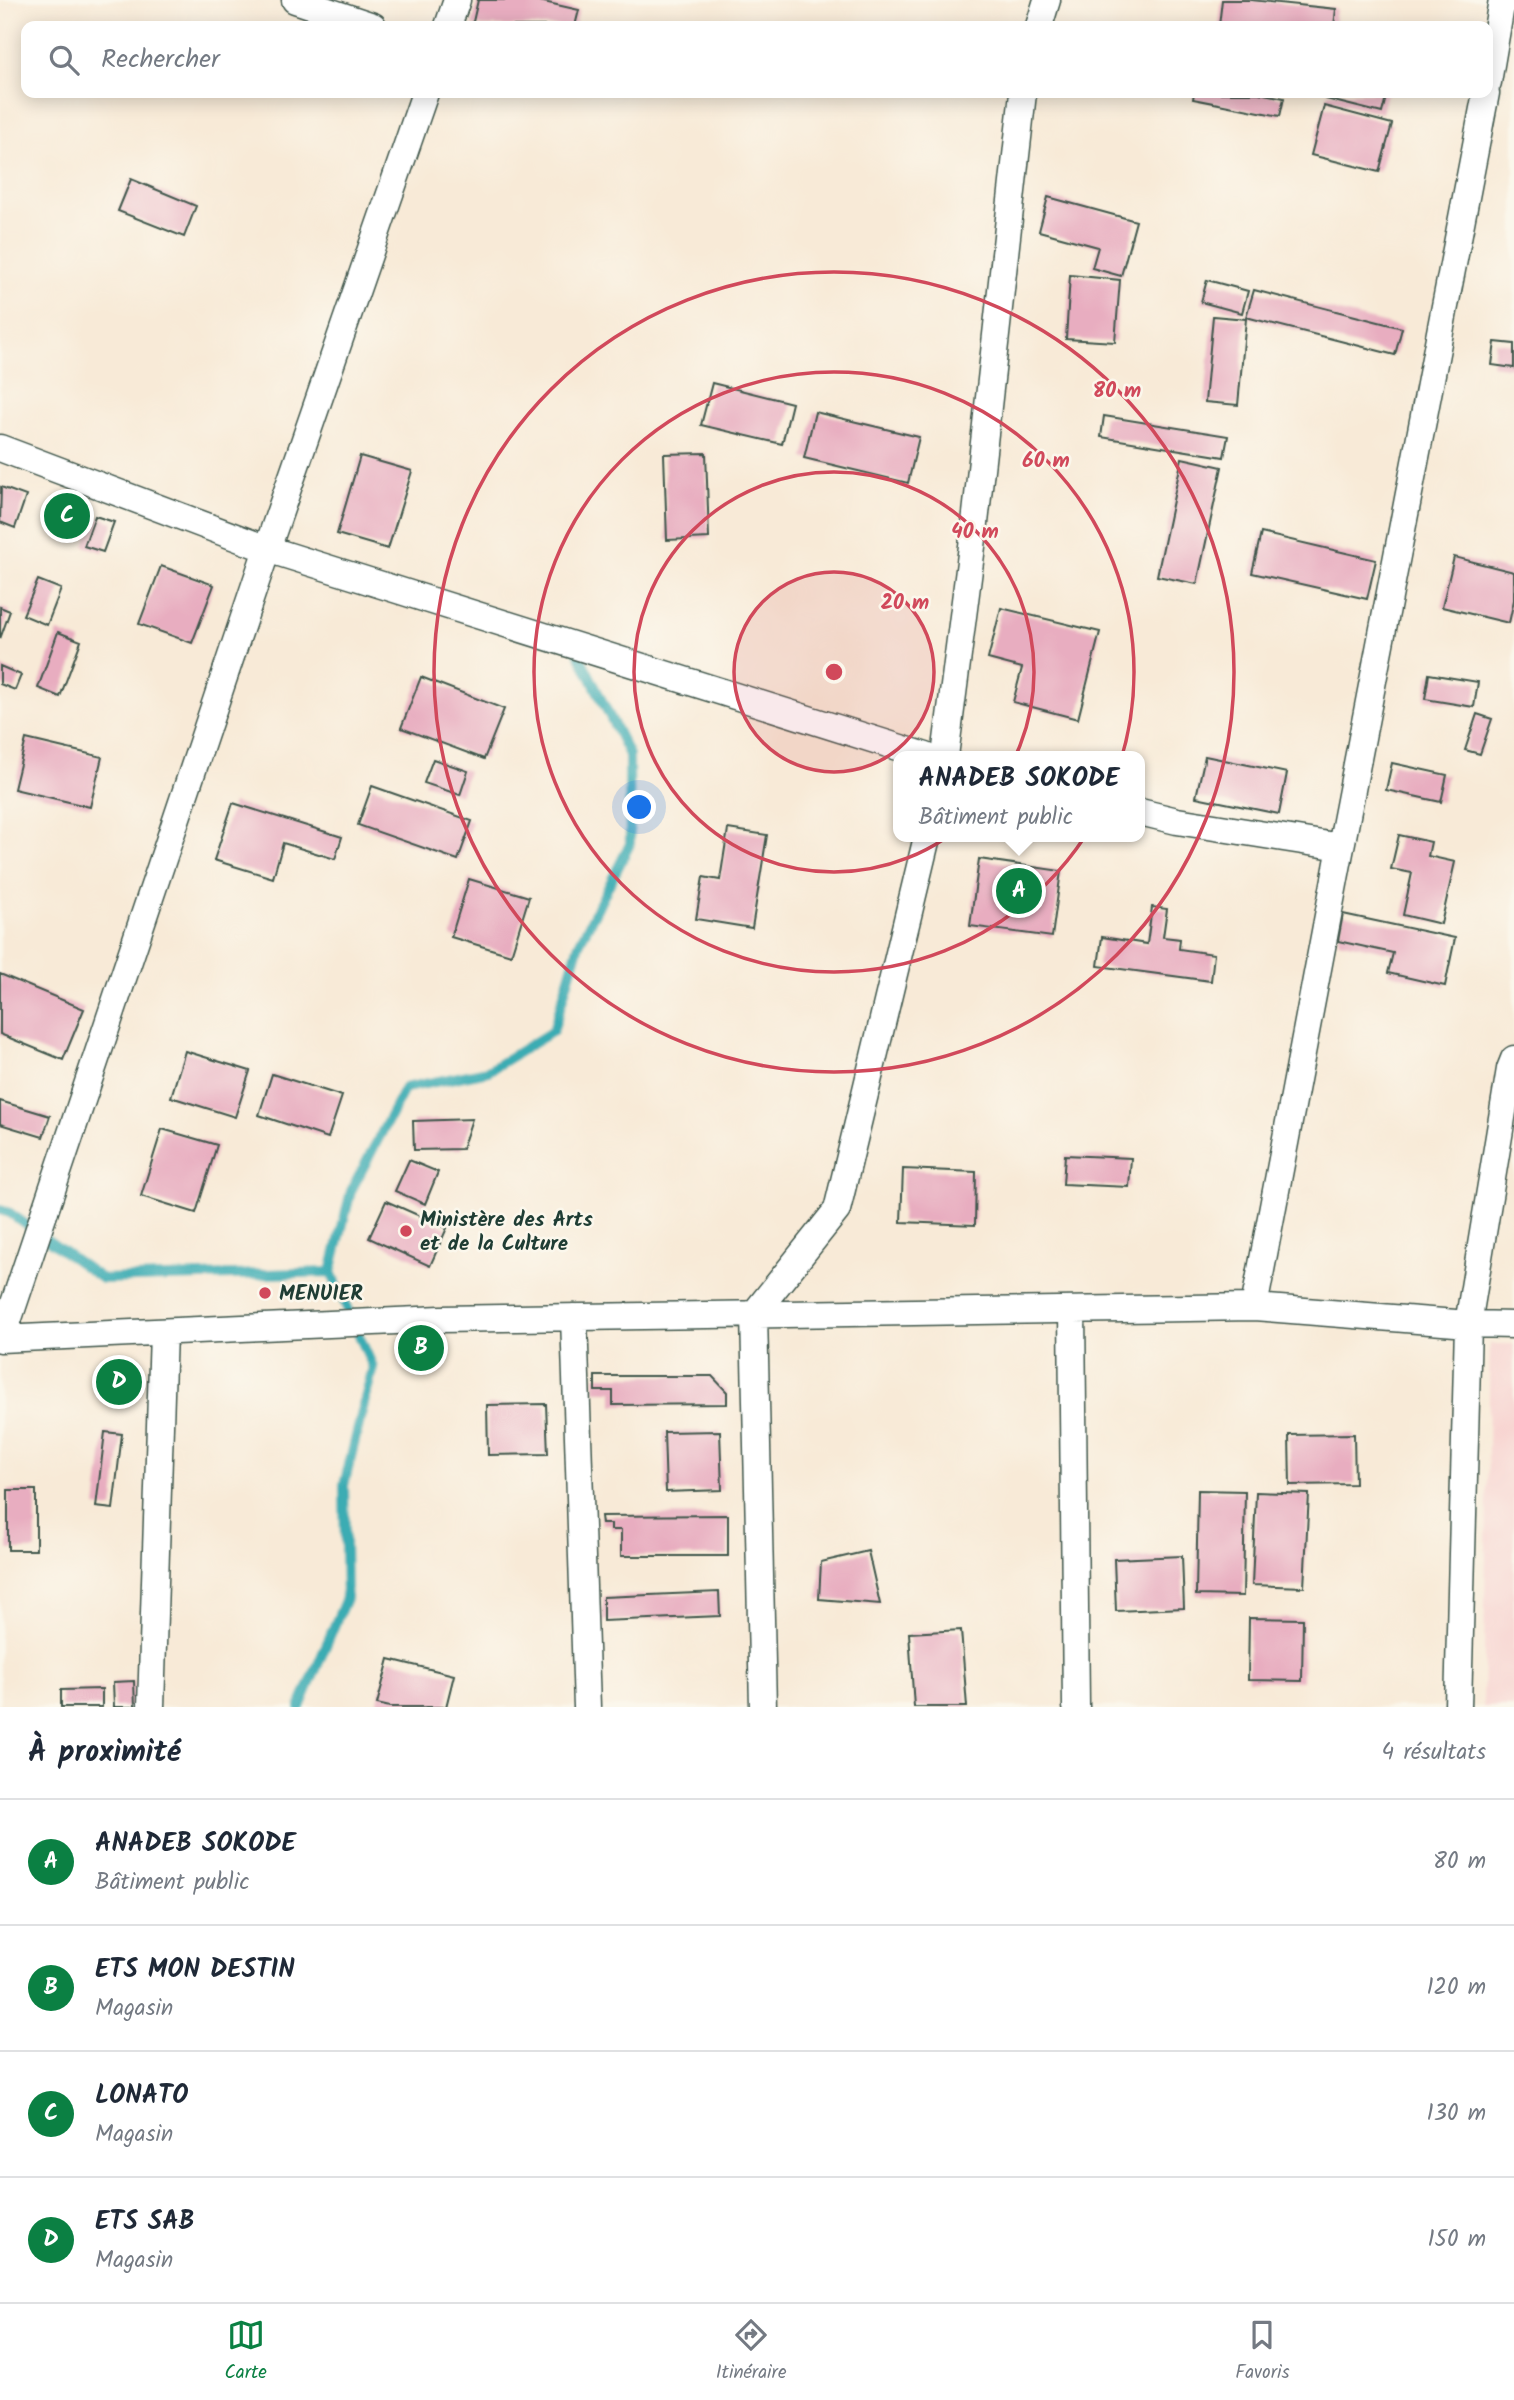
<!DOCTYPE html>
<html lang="fr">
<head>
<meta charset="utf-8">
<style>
	:root { --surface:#fff; --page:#f2f2f3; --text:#1f2937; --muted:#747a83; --line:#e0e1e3; --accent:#0b8043 }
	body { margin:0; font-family:Kalam,sans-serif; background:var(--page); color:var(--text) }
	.you { position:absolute; left:640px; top:808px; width:24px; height:24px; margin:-18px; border:5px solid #fff; border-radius:50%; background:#1a73e8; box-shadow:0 0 0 10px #1a73e833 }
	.badge { display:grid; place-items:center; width:46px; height:46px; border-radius:50%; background:var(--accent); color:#fff; font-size:23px; font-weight:700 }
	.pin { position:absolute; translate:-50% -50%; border:4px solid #fff; box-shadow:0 2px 7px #0006 }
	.popup { position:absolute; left:893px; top:751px; width:252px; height:91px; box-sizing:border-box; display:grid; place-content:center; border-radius:14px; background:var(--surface); filter:drop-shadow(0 2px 5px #0005); font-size:23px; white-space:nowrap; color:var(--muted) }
	.popup b { font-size:26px; color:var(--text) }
	.popup::after { content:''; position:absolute; left:50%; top:100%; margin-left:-14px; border:14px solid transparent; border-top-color:var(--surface) }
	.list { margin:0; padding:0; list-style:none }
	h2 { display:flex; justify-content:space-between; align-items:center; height:91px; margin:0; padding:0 28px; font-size:30px }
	h2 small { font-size:23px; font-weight:400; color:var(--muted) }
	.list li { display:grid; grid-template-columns:46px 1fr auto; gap:21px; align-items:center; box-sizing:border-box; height:126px; padding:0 28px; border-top:2px solid var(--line) }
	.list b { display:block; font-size:26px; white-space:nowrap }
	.list p { margin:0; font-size:23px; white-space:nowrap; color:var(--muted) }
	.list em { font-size:23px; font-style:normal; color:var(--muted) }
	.icon { flex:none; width:38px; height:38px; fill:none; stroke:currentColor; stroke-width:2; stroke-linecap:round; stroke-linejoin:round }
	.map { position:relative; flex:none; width:1514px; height:1707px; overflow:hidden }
	.search { position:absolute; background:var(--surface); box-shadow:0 4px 18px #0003; left:21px; right:21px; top:21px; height:77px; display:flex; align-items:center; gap:18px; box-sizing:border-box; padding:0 24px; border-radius:14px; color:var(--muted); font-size:26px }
	.sheet { height:595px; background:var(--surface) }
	nav { display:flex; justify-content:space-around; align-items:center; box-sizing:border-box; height:98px; border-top:2px solid var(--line); background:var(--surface); font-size:19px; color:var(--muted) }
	nav a { display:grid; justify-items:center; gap:4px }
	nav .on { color:var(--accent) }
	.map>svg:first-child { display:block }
	.built { fill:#f7d0ce }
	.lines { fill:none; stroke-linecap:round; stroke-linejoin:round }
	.stream { stroke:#3bacb3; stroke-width:10 }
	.building { fill:#e8adc0 }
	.minor-casing { stroke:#40574c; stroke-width:29 }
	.minor { stroke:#fff; stroke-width:26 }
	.ring { fill:none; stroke:#d1495b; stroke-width:3.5 }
	.poi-dot { fill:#d1495b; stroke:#fbf7ec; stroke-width:2.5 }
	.labels { text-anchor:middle; stroke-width:5; stroke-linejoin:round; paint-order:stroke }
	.poi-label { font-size:21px; font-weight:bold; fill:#1f3d34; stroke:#fbf7ec; text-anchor:start }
	.centre { fill:#d1495b; stroke:#fbf7ec; stroke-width:3.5 }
	.ring-label { font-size:21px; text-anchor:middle; font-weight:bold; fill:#d1495b; stroke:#fbf7ec; stroke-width:5; stroke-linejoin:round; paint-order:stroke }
</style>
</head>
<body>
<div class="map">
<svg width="1514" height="1707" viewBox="0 0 1514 1707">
	<rect width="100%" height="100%" fill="#fbf7ec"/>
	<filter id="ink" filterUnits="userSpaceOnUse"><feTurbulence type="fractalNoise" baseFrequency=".0143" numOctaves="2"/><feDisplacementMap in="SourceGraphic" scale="14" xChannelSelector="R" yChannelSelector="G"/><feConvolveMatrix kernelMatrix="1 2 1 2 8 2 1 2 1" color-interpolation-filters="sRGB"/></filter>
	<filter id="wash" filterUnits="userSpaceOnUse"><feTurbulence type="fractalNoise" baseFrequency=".00686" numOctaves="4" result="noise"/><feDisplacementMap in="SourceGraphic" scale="28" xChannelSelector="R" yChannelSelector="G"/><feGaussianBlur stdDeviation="1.57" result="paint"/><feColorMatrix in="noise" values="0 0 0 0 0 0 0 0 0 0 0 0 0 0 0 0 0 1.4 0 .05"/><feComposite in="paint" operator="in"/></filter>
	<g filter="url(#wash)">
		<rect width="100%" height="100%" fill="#f8ead7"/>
		<path class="built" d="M1490,1344H1514V1707H1483Z"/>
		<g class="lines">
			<path class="stream" d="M0,1210L10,1213L102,1279L331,1272L373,1367L344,1485L346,1598L300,1707
				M331,1272L351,1191L405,1088L488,1071L553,1031L579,944L630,844L629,755L578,652"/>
		</g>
		<g id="blocks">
			<path class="building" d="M478,0H535L579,10L575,26H472Z
				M1222,0H1251L1336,9L1334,26H1219Z
				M1194,93H1259L1284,98L1280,116L1193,99Z
				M1328,93H1387L1382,113L1326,99Z
				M1324,106L1392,124L1379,172L1311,155Z
				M131,179L196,206L184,237L118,211Z
				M1048,197L1136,221L1121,276L1092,268L1098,247L1039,231Z
				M1070,275L1120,280L1115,342L1066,339Z
				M1207,280L1248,291L1242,313L1201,302Z
				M1254,290L1402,328L1395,355L1246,317Z
				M1213,316L1246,319L1238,405L1205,402Z
				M1495,342L1514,344V368L1492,365Z
				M712,383L792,403L782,444L701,425Z
				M815,412L919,437L908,483L804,458Z
				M1104,416L1228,436L1224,457L1101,437Z
				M706,453L709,538L667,540L664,454Z
				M360,456L412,471L388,549L337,534Z
				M1182,458L1222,467L1197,584L1157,576Z
				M1,487L26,496L15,528L0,522Z
				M61,502L78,509L72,525L54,519Z
				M95,516L114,522L103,552L84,546Z
				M1261,533L1376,560L1367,599L1252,573Z
				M1454,557L1514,572V600L1509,623L1442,607Z
				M161,566L214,585L192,643L139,624Z
				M38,580L61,589L47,625L23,615Z
				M0,607L10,611L0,639Z
				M1001,608L1100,632L1078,719L1013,702L1022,668L988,659Z
				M58,632L81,641L60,697L38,688Z
				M0,666L21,675L15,690L0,684Z
				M1429,674L1478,682L1474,707L1425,699Z
				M421,677L504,709L484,759L401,728Z
				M1477,714L1492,719L1480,754L1465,750Z
				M26,739L102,757L90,807L14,789Z
				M1205,756L1287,773L1279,814L1196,797Z
				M433,759L468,771L460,795L424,783Z
				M1392,763L1447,775L1441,802L1386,790Z
				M372,786L472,821L458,860L358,825Z
				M233,803L342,837L335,859L283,843L273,878L214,860Z
				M728,829L767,835L752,928L696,919L703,877L720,880Z
				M1399,835L1431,842L1428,856L1455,862L1441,924L1403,915L1412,873L1391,869Z
				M979,859L1061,871L1052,937L970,926Z
				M469,879L529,897L511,955L451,937Z
				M1152,907L1167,909L1163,937L1180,939L1179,949L1214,954L1211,981L1098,966L1102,937L1147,944Z
				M1343,914L1455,938L1445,986L1388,973L1393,953L1338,941Z
				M0,974L84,1009L63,1060L0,1034Z
				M185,1051L250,1071L235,1117L171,1097Z
				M272,1074L342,1096L328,1138L259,1115Z
				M0,1101L50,1116L43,1137L0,1124Z
				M472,1119L462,1149L414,1150L413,1121Z
				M162,1129L217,1145L196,1213L141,1196Z
				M1065,1155L1131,1158L1129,1187L1063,1184Z
				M409,1160L438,1172L425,1204L395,1191Z
				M903,1169L976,1172L975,1225L901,1222Z
				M386,1201L447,1228L430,1266L369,1238Z
				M108,1374L129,1375V1391H108Z
				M595,1376H712L727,1392V1404L613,1405V1391H595Z
				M546,1404L548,1454L488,1455L487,1405Z
				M720,1431L722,1490L666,1492L664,1432Z
				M105,1432L122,1434L113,1509L96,1507Z
				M1354,1434L1355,1484L1290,1485L1289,1435Z
				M8,1490H36V1550H8Z
				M1198,1490L1245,1491L1243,1596L1196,1595Z
				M1256,1492L1309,1494L1304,1587L1252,1585Z
				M728,1515V1556H621V1530H611V1524H602L601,1516Z
				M868,1551L880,1604L819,1599L821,1562Z
				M1182,1556L1184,1608L1116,1611L1114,1559Z
				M719,1592L720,1616L603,1621V1597Z
				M1249,1618L1303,1619L1302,1681L1248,1680Z
				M961,1630L967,1707H914L909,1633Z
				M389,1659L454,1675L446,1707H390L377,1704Z
				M134,1681L135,1707H114L113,1682Z
				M102,1689V1707H61V1690Z"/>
		</g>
	</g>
	<g filter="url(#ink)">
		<use href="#blocks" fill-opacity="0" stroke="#40574c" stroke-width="2"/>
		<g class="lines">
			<defs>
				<path id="minor" d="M295,0L373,26
					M448,26L457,0
					M1039,26L1047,0
					M1488,82L1502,0
					M0,448L267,549L926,756
					M945,756L975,523L1023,93
					M1140,812L1177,821L1341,847L1254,1307
					M1341,847L1486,93
					M1072,1310L1076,1707
					M574,1317L587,1707
					M0,1339L441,1319L1254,1307L1468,1324L1514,1325
					M2,1339L267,549L425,93
					M151,1707L163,1332
					M763,1707L754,1314L837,1210L927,837
					M1458,1707L1468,1324L1510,1069L1514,1059"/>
			</defs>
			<use href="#minor" class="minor-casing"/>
			<use href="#minor" class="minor"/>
		</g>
	</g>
	<circle cx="834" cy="672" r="100" fill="#d1495b" fill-opacity=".12"/>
	<g class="ring">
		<circle cx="834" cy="672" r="100"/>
		<circle cx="834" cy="672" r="200"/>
		<circle cx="834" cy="672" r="300"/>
		<circle cx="834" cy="672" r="400"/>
	</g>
	<g class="poi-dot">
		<circle cx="406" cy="1231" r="7"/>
		<circle cx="265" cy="1293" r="7"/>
	</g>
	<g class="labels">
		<g class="poi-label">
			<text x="420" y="1226">Ministère des Arts<tspan x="420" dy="24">et de la Culture</tspan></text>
			<text x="279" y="1300">MENUIER</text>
		</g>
	</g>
	<circle cx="834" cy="672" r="10" class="centre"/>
	<g class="ring-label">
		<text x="1117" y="397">80 m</text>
		<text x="1046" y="467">60 m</text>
		<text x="975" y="538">40 m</text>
		<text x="905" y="609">20 m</text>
	</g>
</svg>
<div class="you"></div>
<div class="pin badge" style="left:1019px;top:891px">A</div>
<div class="popup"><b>ANADEB SOKODE</b>Bâtiment public</div>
<div class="pin badge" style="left:421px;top:1348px">B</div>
<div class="pin badge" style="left:67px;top:516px">C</div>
<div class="pin badge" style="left:119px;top:1382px">D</div>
<div class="search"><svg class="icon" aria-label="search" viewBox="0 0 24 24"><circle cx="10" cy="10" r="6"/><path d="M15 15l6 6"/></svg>Rechercher</div>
</div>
<section class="sheet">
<h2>À proximité<small>4 résultats</small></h2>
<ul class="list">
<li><span class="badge">A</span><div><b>ANADEB SOKODE</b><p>Bâtiment public</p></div><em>80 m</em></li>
<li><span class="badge">B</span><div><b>ETS MON DESTIN</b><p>Magasin</p></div><em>120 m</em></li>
<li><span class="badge">C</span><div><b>LONATO</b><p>Magasin</p></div><em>130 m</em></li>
<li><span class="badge">D</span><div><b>ETS SAB</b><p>Magasin</p></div><em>150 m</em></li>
</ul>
</section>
<nav>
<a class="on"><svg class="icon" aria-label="map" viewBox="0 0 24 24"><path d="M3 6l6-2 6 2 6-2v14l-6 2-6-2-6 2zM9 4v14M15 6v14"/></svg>Carte</a>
<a><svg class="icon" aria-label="directions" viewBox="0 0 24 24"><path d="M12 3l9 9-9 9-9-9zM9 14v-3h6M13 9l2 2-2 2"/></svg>Itinéraire</a>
<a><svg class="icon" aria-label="saved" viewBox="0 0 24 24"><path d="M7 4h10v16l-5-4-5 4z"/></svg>Favoris</a>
</nav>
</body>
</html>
